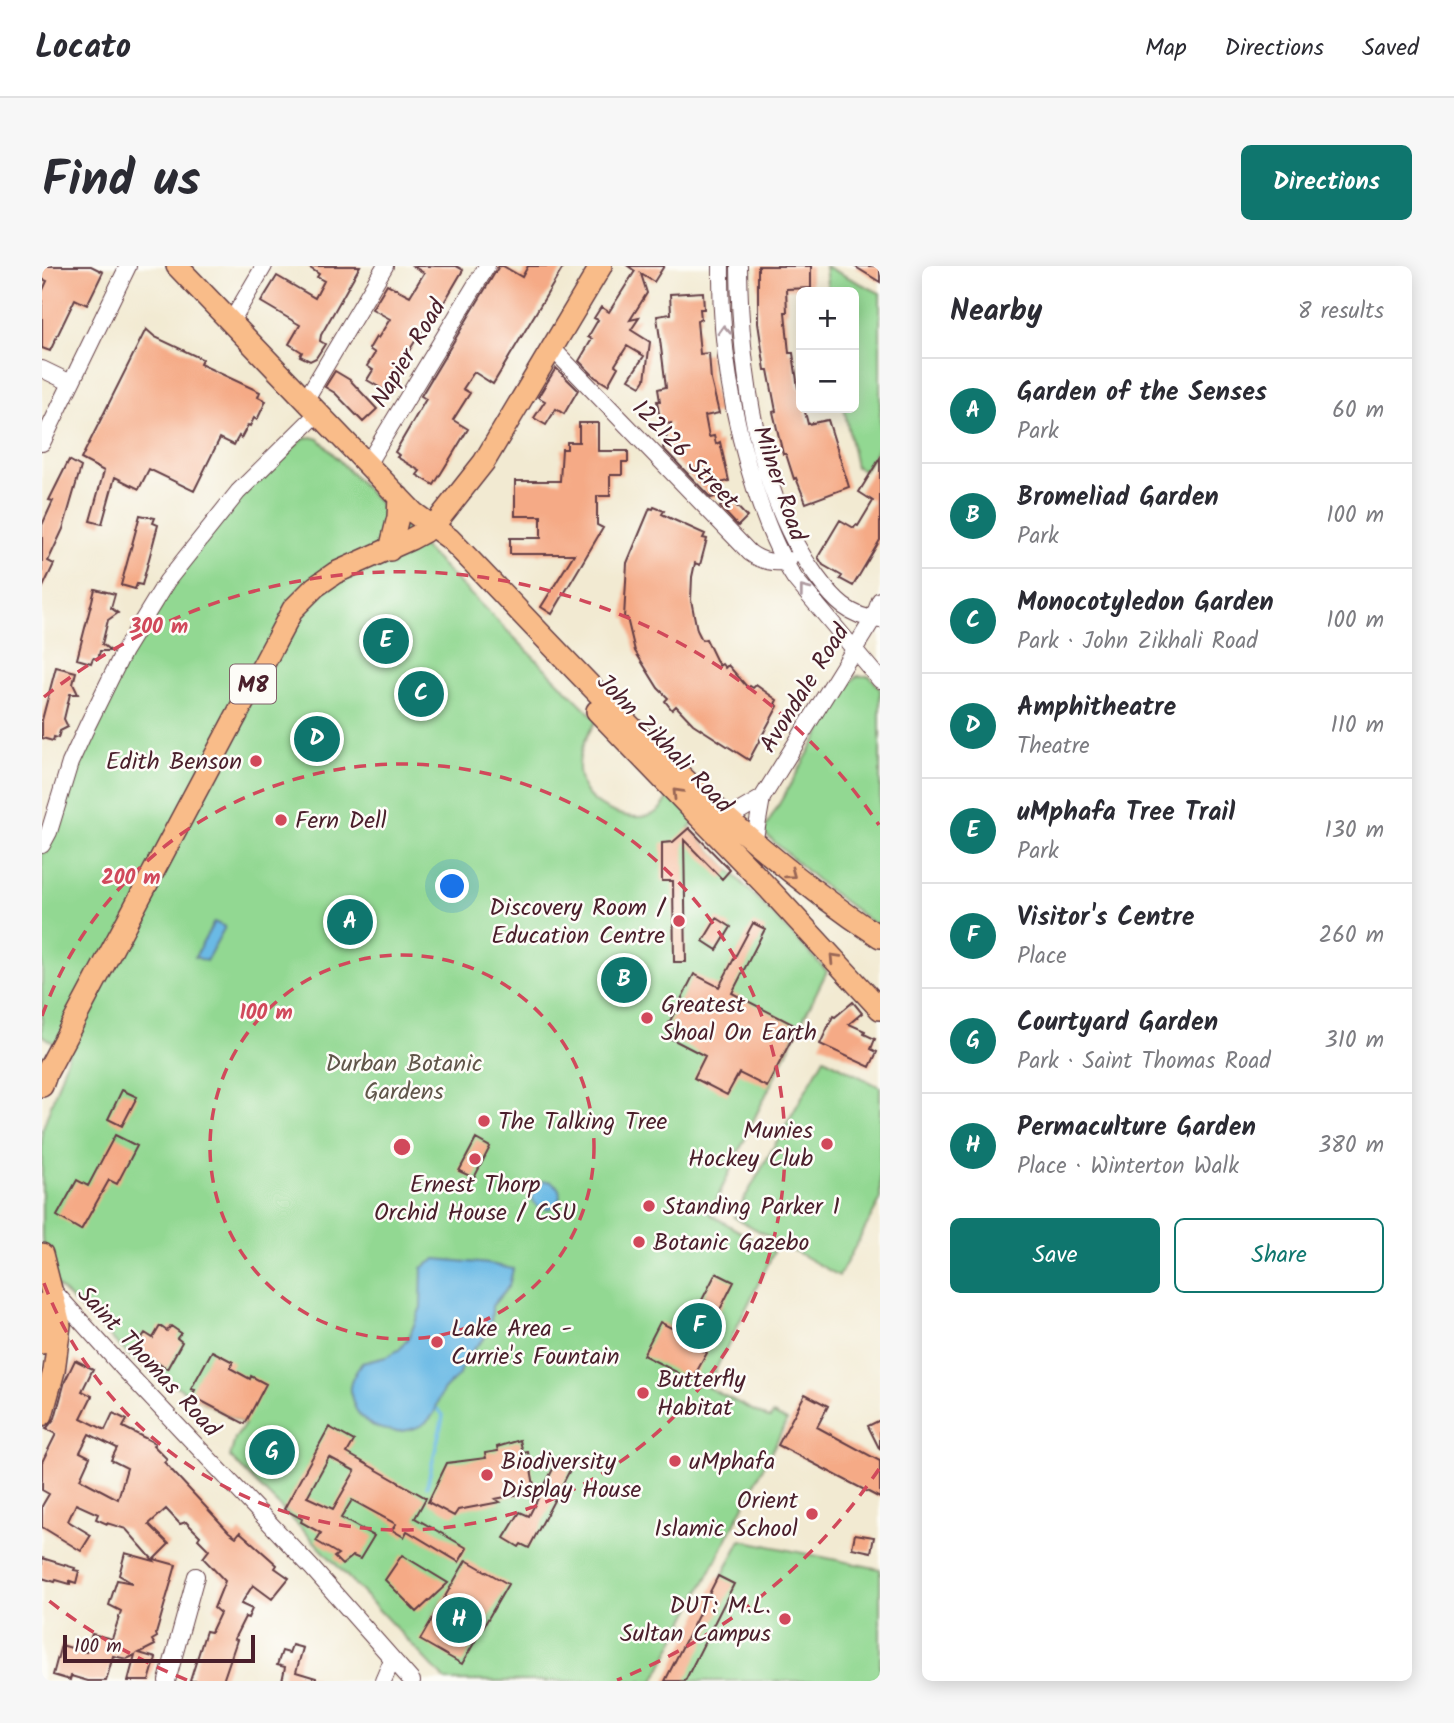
<!DOCTYPE html>
<html lang="en">
<head>
<meta charset="utf-8">
<style>
	:root { --surface:#fff; --page:#f7f7f7; --text:#2b2b33; --muted:#7c7c81; --line:#e1e1e2; --accent:#0f766e }
	body { margin:0; font-family:Kalam,sans-serif; background:var(--page); color:var(--text) }
	.controls { position:absolute; right:21px; top:21px; display:grid; overflow:hidden; border-radius:10px; box-shadow:0 4px 18px #0003 }
	.controls button { width:63px; height:63px; display:grid; place-items:center; padding:0; border:0; border-bottom:2px solid var(--line); background:var(--surface); color:var(--text); font:35px sans-serif }
	.scale { position:absolute; left:21px; bottom:18px; width:192px; box-sizing:border-box; padding-left:7px; border:4px solid #4a1f2b; border-top:0; font-size:19px; line-height:24px; white-space:nowrap; color:#4a1f2b; -webkit-text-stroke:5px #fdfcf7; paint-order:stroke }
	.you { position:absolute; left:411px; top:621px; width:24px; height:24px; margin:-18px; border:5px solid #fff; border-radius:50%; background:#1a73e8; box-shadow:0 0 0 10px #1a73e833 }
	.badge { display:grid; place-items:center; width:46px; height:46px; border-radius:50%; background:var(--accent); color:#fff; font-size:23px; font-weight:700 }
	.pin { position:absolute; translate:-50% -50%; border:4px solid #fff; box-shadow:0 2px 7px #0006 }
	.list { margin:0; padding:0; list-style:none }
	h2 { display:flex; justify-content:space-between; align-items:center; height:91px; margin:0; padding:0 28px; font-size:30px }
	h2 small { font-size:23px; font-weight:400; color:var(--muted) }
	.list li { display:grid; grid-template-columns:46px 1fr auto; gap:21px; align-items:center; box-sizing:border-box; height:105px; padding:0 28px; border-top:2px solid var(--line) }
	.list b { display:block; font-size:26px; white-space:nowrap }
	.list p { margin:0; font-size:23px; white-space:nowrap; color:var(--muted) }
	.list em { font-size:23px; font-style:normal; color:var(--muted) }
	.actions { display:flex; gap:14px; padding:21px 28px }
	.actions a { flex:1; padding:16px 0; border:2px solid var(--accent); border-radius:10px; text-align:center; font-size:24px; color:var(--accent) }
	.actions .main { background:var(--accent); color:#fff }
	.map { position:relative; flex:none; width:838px; height:1415px; overflow:hidden; border-radius:10px }
	header { display:flex; align-items:center; gap:42px; box-sizing:border-box; height:98px; padding:0 35px; background:var(--surface); border-bottom:2px solid var(--line) }
	header strong { font-size:33px }
	nav { display:flex; gap:38px; margin-inline-start:auto; font-size:24px }
	.intro { display:flex; align-items:center; justify-content:space-between; box-sizing:border-box; height:168px; padding:0 42px }
	h1 { margin:0; font-size:49px }
	.button { padding:18px 32px; border-radius:10px; background:var(--accent); color:#fff; font-size:24px; font-weight:700 }
	main { display:flex; gap:42px; padding:0 42px }
	aside { flex:1; background:var(--surface); border-radius:10px; box-shadow:0 4px 18px #0003 }
	.map>svg:first-child { display:block }
	.green { fill:#92d892; stroke:#6e7c5e; stroke-width:2 }
	.water { fill:#6bbae5; stroke:#5a6c88; stroke-width:2 }
	.lines { fill:none; stroke-linecap:round; stroke-linejoin:round }
	.stream { stroke:#6bbae5; stroke-width:3.5 }
	.building { fill:#f5aa86; fill-rule:evenodd }
	.minor-casing { stroke:#633d44; stroke-width:18 }
	.major-casing { stroke:#633d44; stroke-width:24 }
	.minor { stroke:#fff; stroke-width:16 }
	.major { stroke:#f9bc89; stroke-width:21 }
	.oneway { stroke:#ae9aa0 }
	.oneway2 { stroke:#965 }
	.ring { fill:none; stroke:#d1495b; stroke-width:3.5; stroke-dasharray:12 9 }
	.poi-dot { fill:#d1495b; stroke:#fdfcf7; stroke-width:2.5 }
	.labels { text-anchor:middle; stroke-width:5; stroke-linejoin:round; paint-order:stroke }
	.shield { fill:#fdfcf7; stroke:#806168; stroke-width:2 }
	.shield-label { font-size:23px; font-weight:bold; fill:#4a1f2b }
	.street-label { font-size:24px; fill:#4a1f2b; stroke:#fdfcf7 }
	.poi-label { font-size:24px; fill:#4a1f2b; stroke:#fdfcf7; text-anchor:start }
	.park-label { font-size:24px; fill:#60564a; stroke:#fdfcf7 }
	.centre { fill:#d1495b; stroke:#fdfcf7; stroke-width:3.5 }
	.ring-label { font-size:21px; text-anchor:middle; font-weight:bold; fill:#d1495b; stroke:#fdfcf7; stroke-width:5; stroke-linejoin:round; paint-order:stroke }
</style>
</head>
<body>
<header>
<strong>Locato</strong>
<nav><a>Map</a><a>Directions</a><a>Saved</a></nav>
</header>
<div class="intro"><h1>Find us</h1><a class="button">Directions</a></div>
<main>
<div class="map">
<svg width="838" height="1415" viewBox="0 0 838 1415">
	<rect width="100%" height="100%" fill="#fdfcf7"/>
	<filter id="ink" filterUnits="userSpaceOnUse"><feTurbulence type="fractalNoise" baseFrequency=".0143" numOctaves="2"/><feDisplacementMap in="SourceGraphic" scale="14" xChannelSelector="R" yChannelSelector="G"/><feConvolveMatrix kernelMatrix="1 2 1 2 8 2 1 2 1" color-interpolation-filters="sRGB"/></filter>
	<filter id="wash" filterUnits="userSpaceOnUse"><feTurbulence type="fractalNoise" baseFrequency=".00686" numOctaves="4" result="noise"/><feDisplacementMap in="SourceGraphic" scale="28" xChannelSelector="R" yChannelSelector="G"/><feGaussianBlur stdDeviation="1.57" result="paint"/><feColorMatrix in="noise" values="0 0 0 0 0 0 0 0 0 0 0 0 0 0 0 0 0 1.4 0 .05"/><feComposite in="paint" operator="in"/></filter>
	<g filter="url(#wash)">
		<rect width="100%" height="100%" fill="#f2ead2"/>
		<path class="green" d="M783,0L838,27V179L822,204L814,201L802,142H812V26H786Z
			M270,171L277,173L342,242L555,454C541,473 531,498 541,521C550,543 596,561 616,545C621,541 625,533 629,528L654,556L647,562L785,705L713,851L668,948L732,986L665,1121L726,1152H728L731,1148L745,1155L612,1415H404L265,1268L188,1191L193,1173L203,1158L150,1130L90,1092L3,1008L0,971V865L27,787L0,769V582L17,538L93,369L188,239L262,172Z
			M815,410H828L838,423V658L831,657L784,622L721,566L805,420Z
			M782,792L838,821V935L797,1010L692,951Z
			M699,1274L838,1303V1415H625Z"/>
		<path class="water" d="M172,656L183,661L164,695L153,691Z
			M490 929a14 14 0 1 1 28 0a14 14 0 1 1-28 0Z
			M394,993L448,998L471,1003L467,1020L450,1040C450,1078 439,1068 423,1095C421,1100 419,1105 416,1110C412,1115 405,1119 401,1125C393,1137 397,1147 383,1157C360,1173 319,1165 311,1136C310,1132 307,1125 308,1121C309,1112 315,1104 320,1097L344,1091L358,1083L368,1069L379,1041L380,1002Z"/>
		<g class="lines">
			<path class="stream" d="M385,1220L400,1155L401,1149L396,1143"/>
		</g>
		<g id="blocks">
			<path class="building" d="M0,0H49L61,6L45,39L33,33L8,85L0,82V26L5,15L0,13Z
				M265,0H318L279,69L278,75L283,78L274,92L268,95L258,90L260,86L247,78L258,59L219,36L235,10L273,32L282,15L275,11L277,8Z
				M371,0H414L421,4L390,57L386,55L342,124L325,114L331,104L325,100L333,87L327,83L334,71L336,72L348,53L330,43L345,18L368,30L382,7Z
				M457,0H461L480,11L486,0H522L451,118L432,106L421,123L428,127L411,154L426,163L392,219L375,209L378,205L355,191L357,189L353,186L384,133L379,130Z
				M586,0H622L612,16L599,8L605,27L588,54L597,52L589,64L608,76L603,114L599,120L587,113L602,90L585,80L573,99L576,101L566,119L553,111L537,95L550,73L546,71L556,54L552,52L559,41L567,46L593,5Z
				M716,0H769V22L744,23L745,46H743L747,87H751L756,122H759V142H762L766,158L786,154L807,221L764,237L754,212L752,213L744,188H741L731,146L734,145L726,104H723L716,57Z
				M812,0H838V16Z
				M661,26L662,43H658L659,53L655,55L658,88L667,87L669,114L677,147L663,150L667,171L672,170L674,178L678,176L687,215L673,218L683,228L669,232L621,182L629,157L619,159L615,135H618L616,123L624,121L615,50L629,48L628,28Z
				M104,63L113,71L160,93L158,98L218,126L216,131L224,135L215,154L212,152L208,160L206,159L199,172L197,170L192,179L178,172L152,225L107,203L97,223L73,211L60,258L48,255L62,205L39,193Z
				M514,102L536,124L522,148L514,143L504,159L492,152L503,135L496,131Z
				M293,105L308,114L335,143L321,156L293,127L283,121Z
				M537,157H556V185H586V196H580V209H568V230H555V259L561,262L510,348L499,341L532,288H468V272H499V250H473V215H518L520,183H525V176H537Z
				M838,192V274L811,320L798,313L800,310L781,299L776,291L798,254L812,262L814,259L816,260L831,235L817,226Z
				M27,194L39,201L21,263L6,295L12,298L0,323V259L11,235L7,234Z
				M687,232L705,251L696,260L678,241Z
				M612,241L622,245L620,248L632,254L663,268L661,272L665,273L658,299L653,297L650,311L649,334L655,364L660,374L664,373L677,400L680,398L683,402L686,399L706,422L708,420L711,422L714,419L735,434L733,438L736,440L707,494L651,458L634,440L630,444L623,435L626,432L616,422L593,385L585,352H582L585,297L608,242L611,243Z
				M98,249L113,252L111,257L116,259L100,319L95,318L93,323L79,319Z
				M53,323L73,328L69,342L76,347L66,354L60,378L69,385H58L56,393L51,392L49,397L35,393Z
				M14,401L34,406L31,418L36,428H28L22,453L26,461L18,465L16,472L12,471L11,475L0,472V454Z
				M647,562L688,604L680,613L642,574L644,696H632L631,615H620V577L631,576Z
				M675,652L689,661L675,684L661,675Z
				M711,657L723,663L690,727L756,761L725,821L697,807L685,829L652,812L663,790L628,772L634,760L627,757L652,708L677,721Z
				M811,736L820,747L807,758L823,765L822,768L833,773L829,783L835,786L828,801L778,778L791,750L793,751Z
				M80,824L95,831L80,860L66,853Z
				M73,869L95,880L75,918L67,914L39,964L15,950L35,914L46,920Z
				M434,873L448,881L432,912L417,905Z
				M674,1007L692,1016L658,1083L665,1087L650,1114L601,1089L618,1056L637,1066L645,1064L656,1042L653,1041L660,1034Z
				M118,1060L125,1065L129,1060L139,1067L135,1072L140,1076L125,1103L93,1082L103,1067L111,1072Z
				M170,1085L191,1096L188,1102L208,1113L209,1110L224,1118L203,1158L150,1130L153,1124L149,1123Z
				M33,1094L51,1103L40,1125L50,1130L39,1152L63,1164L71,1147L85,1154L81,1161L113,1177L111,1179L125,1193L122,1196L187,1266L194,1271L198,1266L235,1299L233,1302L247,1312L230,1333L211,1319L199,1338L210,1343L206,1352L203,1351L192,1373L195,1374L181,1415H148L164,1365L169,1366L178,1347L172,1342L183,1315L161,1292L167,1284L156,1273L158,1270L144,1256L138,1258L124,1243L107,1258L127,1278L112,1293L134,1299L114,1368L115,1371L110,1374L113,1379L97,1387L114,1392L107,1415H86L93,1389L85,1393L71,1390L64,1415H46L29,1410L28,1414L11,1409L19,1379L44,1386L50,1368L70,1373L79,1345L67,1339L75,1314L90,1317L77,1309L83,1287L112,1295L84,1263L65,1257V1258L54,1253L56,1248L34,1238L26,1255L49,1269L39,1285L0,1261V1240L7,1228L0,1224V1196L14,1168L4,1163L13,1152L23,1115ZM47,1168L75,1182L69,1194L85,1202L76,1233L38,1213L48,1191L38,1186Z
				M763,1128L786,1140L775,1161L838,1195V1232L736,1179Z
				M838,1154V1184L826,1160Z
				M287,1161L312,1175L305,1187L384,1232L373,1252L425,1282L417,1296L365,1265L362,1271L350,1264L354,1258L310,1234L299,1252L332,1270L318,1293L311,1290L300,1299L292,1291L296,1288L274,1275L279,1267L259,1256L260,1253L242,1243ZM287,1191L313,1205L291,1243L265,1231Z
				M478,1174L481,1187L486,1186L493,1225L453,1233L458,1236L416,1244L412,1250L386,1236L405,1197L444,1192L443,1187L456,1185L455,1181Z
				M514,1197L528,1204L487,1282L479,1278L477,1281L462,1272L478,1246L487,1250Z
				M813,1268L832,1271L829,1286L810,1282Z
				M360,1289L406,1317L375,1346L343,1314Z
				M0,1292L33,1302L32,1304L37,1305L34,1317L28,1315V1318L14,1314L13,1316L0,1312Z
				M424,1294L466,1318L420,1398L378,1374Z
				M676,1310L692,1318L643,1415H623Z
				M250,1379L261,1382L254,1406L274,1412V1415H240L243,1401L235,1399L240,1385L247,1387Z"/>
		</g>
	</g>
	<g filter="url(#ink)">
		<use href="#blocks" fill-opacity="0" stroke="#633d44" stroke-width="2"/>
		<g class="lines">
			<defs>
				<path id="minor" d="M679,0C678,78 690,152 714,226C724,257 735,286 753,313L838,414
					M697,0C698,100 714,230 775,311C792,334 807,351 838,354
					M189,56L222,0
					M510,82L708,287C719,295 734,299 747,294
					M0,103L29,117
					M264,133L343,0
					M0,177L86,0
					M326,197L445,0
					M684,553L720,532
					M712,578L720,532L831,353L838,334
					M0,579L7,566L28,497L46,458L82,385L125,315L196,226L277,146
					M10,1023L80,1101L270,1302L370,1415
					M125,1415L154,1310
					M341,1415L350,1394"/>
				<path id="major" d="M135,0L372,247L408,273C544,413 674,563 838,671
					M348,284L356,251L357,231
					M555,445L728,624L838,743
					M0,820L5,806L251,343L273,321L293,307L369,273L382,266L397,253L442,196L559,0
					M0,988L18,1059L12,1105L0,1149
					M0,1038V1077"/>
			</defs>
			<use href="#minor" class="minor-casing"/>
			<use href="#major" class="major-casing"/>
			<use href="#minor" class="minor"/>
			<use href="#major" class="major"/>
		</g>
		<defs><path id="oneway-chevron" d="M-2-3.5L2.5 0L-2 3.5" fill="none" stroke-width="1.6" stroke-linecap="round" stroke-linejoin="round" transform="scale(1.75)"/></defs>
		<g class="oneway">
			<use href="#oneway-chevron" transform="translate(682 64) rotate(-93)"/>
			<use href="#oneway-chevron" transform="translate(762 324) rotate(-128)"/>
		</g>
		<g class="oneway2">
			<use href="#oneway-chevron" transform="translate(635 527) rotate(-134)"/>
			<use href="#oneway-chevron" transform="translate(749 608) rotate(37)"/>
			<use href="#oneway-chevron" transform="translate(792 692) rotate(-133)"/>
		</g>
	</g>
	<g class="ring">
		<circle cx="360" cy="881" r="192"/>
		<path d="M0 750A383 383 0 1 1 0 1012"/>
		<path d="M837 1203A575 575 0 0 1 575 1414M145 1414A575 575 0 0 1 2 1331M2 431A575 575 0 0 1 837 559"/>
	</g>
	<g class="poi-dot">
		<circle cx="214" cy="495" r="7"/>
		<circle cx="239" cy="554" r="7"/>
		<circle cx="637" cy="655" r="7"/>
		<circle cx="605" cy="752" r="7"/>
		<circle cx="442" cy="855" r="7"/>
		<circle cx="785" cy="878" r="7"/>
		<circle cx="433" cy="893" r="7"/>
		<circle cx="607" cy="940" r="7"/>
		<circle cx="597" cy="976" r="7"/>
		<circle cx="395" cy="1076" r="7"/>
		<circle cx="601" cy="1127" r="7"/>
		<circle cx="633" cy="1195" r="7"/>
		<circle cx="445" cy="1209" r="7"/>
		<circle cx="770" cy="1248" r="7"/>
		<circle cx="743" cy="1353" r="7"/>
	</g>
	<g class="labels">
		<rect class="shield" x="188" y="398.5" width="46" height="39" rx="5"/>
		<g class="shield-label">
			<text x="211" y="426">M8</text>
		</g>
		<g class="street-label">
			<text transform="translate(366 87) rotate(-59)" y="8">Napier Road</text>
			<text transform="translate(644 188) rotate(46)" y="8">122126 Street</text>
			<text transform="translate(738 217) rotate(71)" y="8">Milner Road</text>
			<text transform="translate(762 422) rotate(-58)" y="8">Avondale Road</text>
			<text transform="translate(623 477) rotate(46)" y="8">John Zikhali Road</text>
			<text transform="translate(107 1095) rotate(47)" y="8">Saint Thomas Road</text>
		</g>
		<g class="poi-label">
			<text x="200" y="503" text-anchor="end">Edith Benson</text>
			<text x="253" y="562">Fern Dell</text>
			<text x="623" y="649" text-anchor="end">Discovery Room /<tspan x="623" dy="28">Education Centre</tspan></text>
			<text x="619" y="746">Greatest<tspan x="619" dy="28">Shoal On Earth</tspan></text>
			<text x="456" y="863">The Talking Tree</text>
			<text x="771" y="872" text-anchor="end">Munies<tspan x="771" dy="28">Hockey Club</tspan></text>
			<text x="433" y="926" text-anchor="middle">Ernest Thorp<tspan x="433" dy="28">Orchid House / CSU</tspan></text>
			<text x="621" y="948">Standing Parker 1</text>
			<text x="611" y="984">Botanic Gazebo</text>
			<text x="409" y="1070">Lake Area -<tspan x="409" dy="28">Currie's Fountain</tspan></text>
			<text x="615" y="1121">Butterfly<tspan x="615" dy="28">Habitat</tspan></text>
			<text x="459" y="1203">Biodiversity<tspan x="459" dy="28">Display House</tspan></text>
			<text x="647" y="1203">uMphafa</text>
			<text x="756" y="1242" text-anchor="end">Orient<tspan x="756" dy="28">Islamic School</tspan></text>
			<text x="729" y="1347" text-anchor="end">DUT: M.L.<tspan x="729" dy="28">Sultan Campus</tspan></text>
		</g>
		<g class="park-label">
			<text x="362" y="805">Durban Botanic<tspan x="362" dy="28">Gardens</tspan></text>
		</g>
	</g>
	<circle cx="360" cy="881" r="10" class="centre"/>
	<g class="ring-label">
		<text x="117" y="367">300 m</text>
		<text x="89" y="618">200 m</text>
		<text x="224" y="753">100 m</text>
	</g>
</svg>
<div class="controls">
<button>+</button>
<button>−</button>
</div>
<div class="scale">100 m</div>
<div class="you"></div>
<div class="pin badge" style="left:308px;top:656px">A</div>
<div class="pin badge" style="left:582px;top:714px">B</div>
<div class="pin badge" style="left:379px;top:428px">C</div>
<div class="pin badge" style="left:275px;top:473px">D</div>
<div class="pin badge" style="left:344px;top:375px">E</div>
<div class="pin badge" style="left:657px;top:1060px">F</div>
<div class="pin badge" style="left:230px;top:1186px">G</div>
<div class="pin badge" style="left:417px;top:1354px">H</div>
</div>
<aside>
<h2>Nearby<small>8 results</small></h2>
<ul class="list">
<li><span class="badge">A</span><div><b>Garden of the Senses</b><p>Park</p></div><em>60 m</em></li>
<li><span class="badge">B</span><div><b>Bromeliad Garden</b><p>Park</p></div><em>100 m</em></li>
<li><span class="badge">C</span><div><b>Monocotyledon Garden</b><p>Park · John Zikhali Road</p></div><em>100 m</em></li>
<li><span class="badge">D</span><div><b>Amphitheatre</b><p>Theatre</p></div><em>110 m</em></li>
<li><span class="badge">E</span><div><b>uMphafa Tree Trail</b><p>Park</p></div><em>130 m</em></li>
<li><span class="badge">F</span><div><b>Visitor's Centre</b><p>Place</p></div><em>260 m</em></li>
<li><span class="badge">G</span><div><b>Courtyard Garden</b><p>Park · Saint Thomas Road</p></div><em>310 m</em></li>
<li><span class="badge">H</span><div><b>Permaculture Garden</b><p>Place · Winterton Walk</p></div><em>380 m</em></li>
</ul>
<div class="actions"><a class="main">Save</a><a>Share</a></div>
</aside>
</main>
</body>
</html>
